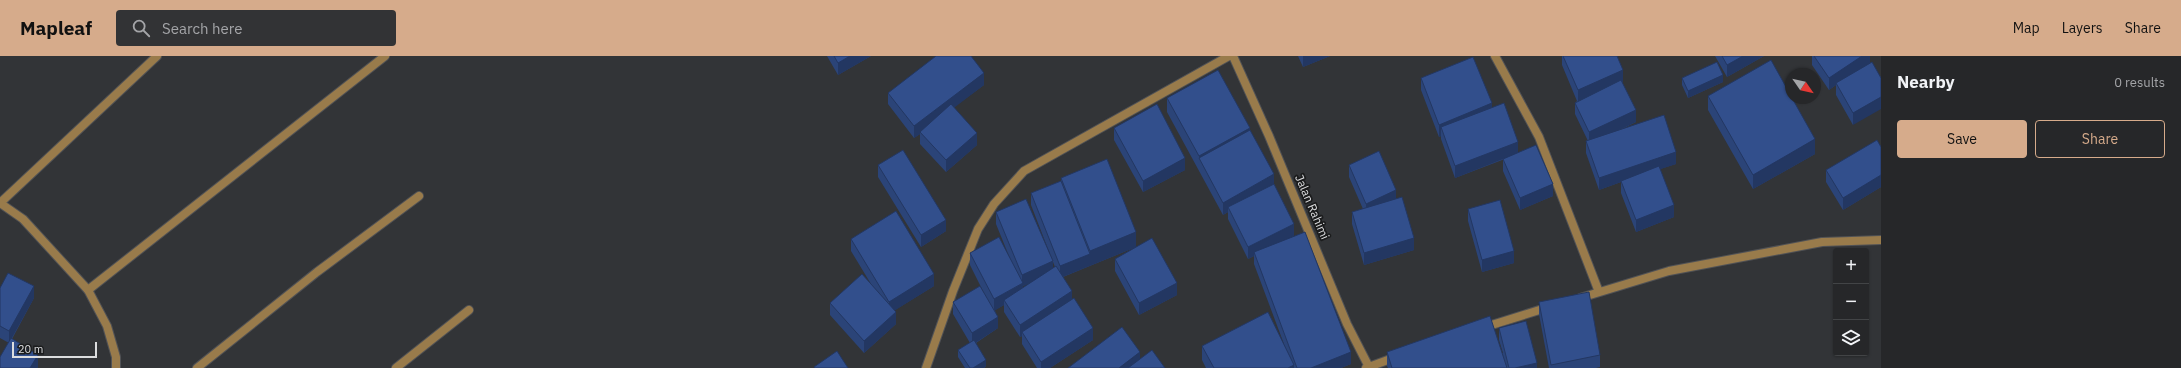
<!DOCTYPE html>
<html lang="en">
<head>
<meta charset="utf-8">
<style>
	:root { --surface:#262729; --page:#323335; --text:#f1f3f6; --muted:#a4a5a8; --line:#424446; --accent:#d6ab8b }
	body { margin:0; font-family:"IBM Plex Sans",sans-serif; background:var(--page); color:var(--text) }
	.controls { position:absolute; right:12px; bottom:12px; display:grid; overflow:hidden; border-radius:4px; box-shadow:0 1px 3px #0004 }
	.controls button { width:36px; height:36px; display:grid; place-items:center; padding:0; border:0; border-bottom:1px solid var(--line); background:var(--surface); color:var(--text); font:20px sans-serif }
	.compass { position:absolute; left:1785px; top:12px; width:36px; height:36px; border-radius:50%; background:var(--surface); box-shadow:0 1px 3px #0004; rotate:124deg }
	.scale { position:absolute; left:12px; bottom:10px; width:85px; box-sizing:border-box; padding-left:4px; border:2px solid #dcdddf; border-top:0; font-size:11px; line-height:14px; white-space:nowrap; color:#dcdddf; -webkit-text-stroke:3px #1b1c1d; paint-order:stroke }
	.list { margin:0; padding:0; list-style:none }
	h2 { display:flex; justify-content:space-between; align-items:center; height:52px; margin:0; padding:0 16px; font-size:17px }
	h2 small { font-size:13px; font-weight:400; color:var(--muted) }
	.actions { display:flex; gap:8px; padding:12px 16px }
	.actions a { flex:1; padding:9px 0; border:1px solid var(--accent); border-radius:4px; text-align:center; font-size:14px; color:var(--accent) }
	.actions .main { background:var(--accent); color:#111 }
	.icon { flex:none; width:22px; height:22px; fill:none; stroke:currentColor; stroke-width:2; stroke-linecap:round; stroke-linejoin:round }
	.map { position:relative; flex:none; width:1881px; height:312px; overflow:hidden }
	header { display:flex; align-items:center; gap:24px; box-sizing:border-box; height:56px; padding:0 20px; background:var(--accent); color:#111 }
	header strong { font-size:19px }
	nav { display:flex; gap:22px; margin-inline-start:auto; font-size:14px }
	.search { width:280px; height:36px; background:var(--page); display:flex; align-items:center; gap:10px; box-sizing:border-box; padding:0 14px; border-radius:4px; color:var(--muted); font-size:15px }
	main { display:flex }
	aside { flex:1; background:var(--surface) }
	.map>svg:first-child { display:block }
	.lines { fill:none; stroke-linecap:round; stroke-linejoin:round }
	.service-casing { stroke:#515255; stroke-width:10 }
	.minor-casing { stroke:#515255; stroke-width:10 }
	.service { stroke:#997b4b; stroke-width:8 }
	.minor { stroke:#997b4b; stroke-width:8 }
	.wall { fill:#2b4478; fill-rule:evenodd }
	.shaded-wall { fill:#233762 }
	.building { fill:#324f8c; stroke:#233762 }
	.labels { text-anchor:middle; stroke-width:3.5; stroke-linejoin:round; paint-order:stroke }
	.street-label { font-size:12px; fill:#dcdddf; stroke:#1b1c1d }
</style>
</head>
<body>
<header>
<strong>Mapleaf</strong>
<div class="search"><svg class="icon" aria-label="search" viewBox="0 0 24 24"><circle cx="10" cy="10" r="6"/><path d="M15 15l6 6"/></svg>Search here</div>
<nav><a>Map</a><a>Layers</a><a>Share</a></nav>
</header>
<main>
<div class="map">
<svg width="1881" height="312" viewBox="0 0 1881 312">
	<rect width="100%" height="100%" fill="#323437"/>
	<g class="lines">
		<defs>
			<path id="service" d="M0,147L157,0
				M88,234L385,0
				M197,312L317,216L419,140
				M396,312L469,254"/>
			<path id="minor" d="M1233,0L1269,80L1347,268L1369,311
				M1495,0L1539,81L1599,236
				M0,147L23,163L88,234L107,270L116,301V312
				M1580,242L1669,215L1822,186L1881,184
				M1482,272L1549,251
				M926,312L953,235L978,173L994,148L1024,115L1229,0
				M1366,312L1396,301"/>
		</defs>
		<use href="#service" class="service-casing"/>
		<use href="#minor" class="minor-casing"/>
		<use href="#service" class="service"/>
		<use href="#minor" class="minor"/>
	</g>
	<path class="wall" d="M827,0H871L838,19Z
		M1298,0H1330L1303,11Z
		M1562,0H1617L1623,26H1622L1636,66L1618,75L1676,108L1660,113L1674,161L1636,176L1621,137V126L1599,134L1586,97V85H1588L1575,58V47L1577,45L1562,9Z
		M1715,0H1764L1727,21Z
		M1812,0H1870V7L1862,12L1853,69L1836,39V29L1829,34L1812,9Z
		M1421,22L1492,52L1518,97L1553,140L1520,154L1503,115V103L1510,101L1455,122L1441,83V80L1439,81L1421,34Z
		M1682,22L1723,26L1688,42L1682,29Z
		M984,29L954,51L977,89L946,116L920,88V78L914,82L888,48V37Z
		M1708,40L1815,98L1753,133L1708,54Z
		M1167,42L1274,128L1294,180L1288,183L1351,308L1341,312H1206L1202,304V290L1284,288L1254,208V200L1248,203L1228,163V156L1223,159L1167,56Z
		M1114,72L1185,114L1143,136L1114,84Z
		M1881,91V131L1843,154L1826,126V114Z
		M878,109L946,175L921,191L878,121Z
		M1349,109L1396,142L1414,194L1364,209L1352,168V156L1363,153L1349,121Z
		M1061,122L1136,191L1063,221L1072,243L1093,284L1050,312H1037L1022,288V280L1020,281L1004,256V249L995,254L998,272L976,287L986,310L984,312H965L958,301V294L970,287L953,258V246L984,237L970,209V197L1011,205L996,168V156L1053,212L1055,211L1031,149V137L1061,125ZM1032,226L1023,232V230Z
		M1468,153L1514,207L1482,216L1468,165Z
		M851,183L934,230L895,254L896,268L864,297L830,259V247L871,228L851,195Z
		M1115,203L1177,239L1139,259L1115,215Z
		M0,232L34,242L12,283L38,311L37,312H0L9,287L0,282Z
		M1539,246L1600,299V311L1596,312H1549L1539,258Z
		M1499,272L1537,312H1388L1387,310V296L1503,297L1499,284Z"/>
	<path class="shaded-wall" d="M850,0H871L838,19V7Z
		M1303,0H1330L1303,11Z
		M1743,0H1764L1727,21V9Z
		M1862,0H1870V7L1837,29L1836,27V29L1829,34V22Z
		M1623,14V26L1578,46V34Z
		M984,17V29L921,77L920,76V78L914,82V70Z
		M1723,19V26L1688,42V35Z
		M1881,41V53L1853,69V57Z
		M1492,47V59L1441,71V80L1439,81V69Z
		M1636,54V66L1589,88V76Z
		M1250,72V86L1199,102V100Z
		M977,77V89L946,116V104Z
		M1815,83V98L1753,133V119Z
		M1518,86V97L1455,122V110Z
		M1676,96V108L1622,126L1621,125V126L1599,134V122Z
		M1185,102V114L1143,136V125Z
		M1274,118V130L1228,151V156L1223,159V147Z
		M1881,119V131L1843,154V142Z
		M1553,128V140L1520,154V142Z
		M1396,134V146L1366,160V148Z
		M1674,149V161L1636,176V164Z
		M946,164V175L921,191V179Z
		M1294,168V180L1255,199L1254,196V200L1248,203V191Z
		M1136,176V191L1060,222V210L1090,198V195Z
		M1414,182V194L1364,209V197Z
		M1514,195V207L1482,216V204Z
		M1053,205V217L1023,230V239L1004,244V249L994,255V243L1022,228V219Z
		M934,218V230L889,258V246Z
		M1177,227V239L1139,259V247Z
		M34,230V242L9,287V275Z
		M1072,235V247L1022,276V280L1020,281V269Z
		M896,256V268L864,297V285Z
		M998,261V272L972,289V277Z
		M1093,272V284L1050,312H1041V306Z
		M1140,296V308L1134,312H1119Z
		M1351,296V308L1341,312H1311Z
		M38,299V311L37,312H30Z
		M986,304V310L984,312H973Z
		M1537,307V312H1515Z
		M1294,309V312H1288Z"/>
	<path class="building" d="M834,0H850L838,7Z
		M936,0H971L984,17L914,70L888,37Z
		M1563,0H1617L1623,14L1578,34Z
		M1722,0H1743L1727,9Z
		M1814,0H1862L1829,22Z
		M1473,1L1492,47L1439,69L1421,22Z
		M1771,4L1791,40V42H1792L1815,83L1753,119L1708,40Z
		M1717,6L1723,19L1688,35L1682,22Z
		M1872,6L1881,22V41L1853,57L1836,27Z
		M1218,14L1250,72L1199,100L1167,42Z
		M1621,24L1636,54L1589,76L1575,47Z
		M1504,47L1518,86L1455,110L1441,71Z
		M951,48L977,77L946,104L920,76Z
		M1157,48L1185,102L1143,125L1114,72Z
		M1664,59L1676,96L1599,122L1586,85Z
		M1250,74L1274,118L1223,147L1199,102Z
		M1877,84L1881,91V119L1843,142L1826,114Z
		M1536,89L1553,128L1520,142L1503,103Z
		M903,94L946,164L921,179L878,109Z
		M1379,95L1396,134L1366,148L1349,109Z
		M1107,103L1136,176L1090,195L1061,122Z
		M1659,110L1674,149L1636,164L1621,125Z
		M1061,125L1090,198L1060,210L1031,137Z
		M1274,128L1294,168L1248,191L1228,151Z
		M1402,141L1414,182L1364,197L1352,156Z
		M1026,143L1053,205L1022,219L996,156Z
		M1500,144L1514,195L1482,204L1468,153Z
		M896,155L934,218L889,246L851,183Z
		M1305,176L1351,296L1311,312H1297L1254,196Z
		M999,181L1023,227L994,243L970,197Z
		M1152,182L1177,227L1139,247L1115,203Z
		M1056,210L1072,235L1020,269L1004,244Z
		M8,217L34,230L9,275L0,270V232Z
		M862,218L896,256L864,285L830,247Z
		M980,230L998,261L972,277L953,246Z
		M1589,236L1600,299L1551,309L1539,246Z
		M1074,242L1093,272L1041,306L1022,276Z
		M1268,256L1294,309L1288,312H1214L1202,290Z
		M1490,260L1507,312H1392L1387,296Z
		M1526,265L1537,307L1515,312H1509L1499,272Z
		M1122,271L1140,296L1119,312H1068Z
		M11,282L38,299L30,312H0V301Z
		M974,284L986,304L973,312H970L958,294Z
		M1152,294L1165,312H1128Z
		M837,295L848,312H815L814,311Z"/>
	<g class="labels">
		<g class="street-label">
			<text transform="translate(1312 151) rotate(67)" y="4">Jalan Rahimi</text>
		</g>
	</g>
</svg>
<div class="controls">
<button>+</button>
<button>−</button>
<button><svg class="icon" aria-label="layers" viewBox="0 0 24 24"><path d="M12 4l9 5-9 5-9-5zM3 14l9 5 9-5"/></svg></button>
</div>
<svg class="compass" viewBox="-18 -18 36 36"><path d="M0-13l5 13h-10z" fill="#e53935"/><path d="M0 13l5-13h-10z" fill="#a4a5a8"/></svg>
<div class="scale">20 m</div>
</div>
<aside>
<h2>Nearby<small>0 results</small></h2>
<ul class="list">
</ul>
<div class="actions"><a class="main">Save</a><a>Share</a></div>
</aside>
</main>
</body>
</html>
